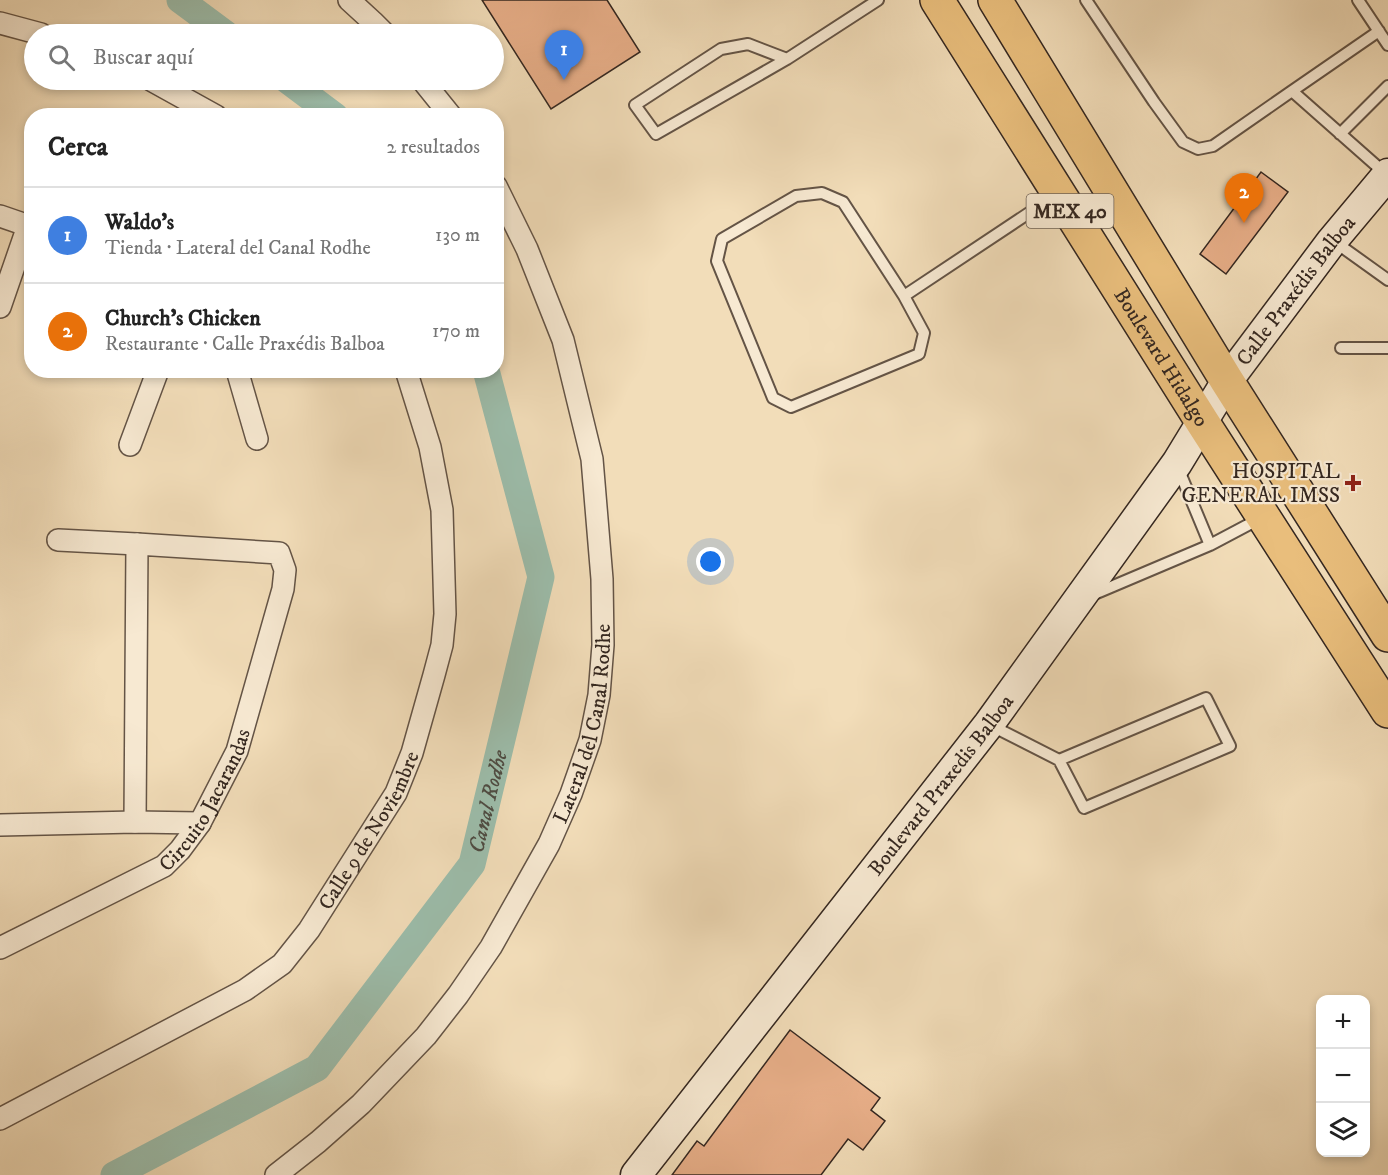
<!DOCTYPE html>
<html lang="es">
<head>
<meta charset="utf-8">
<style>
	:root { --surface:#fff; --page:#f6f6f6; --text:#222; --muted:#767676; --line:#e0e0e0; --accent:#2563eb }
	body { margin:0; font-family:"IM FELL DW Pica",serif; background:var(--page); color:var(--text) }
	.controls { position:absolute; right:18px; bottom:18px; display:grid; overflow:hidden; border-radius:12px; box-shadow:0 3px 9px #0003 }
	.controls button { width:54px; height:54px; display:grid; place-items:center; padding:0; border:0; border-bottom:2px solid var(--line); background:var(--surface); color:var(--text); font:30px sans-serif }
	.you { position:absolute; left:711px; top:562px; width:21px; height:21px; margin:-15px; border:4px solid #fff; border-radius:50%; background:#1a73e8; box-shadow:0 0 0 9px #1a73e833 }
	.badge { display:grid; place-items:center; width:39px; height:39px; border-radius:50%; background:var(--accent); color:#fff; font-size:20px; font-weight:700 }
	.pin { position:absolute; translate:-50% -50px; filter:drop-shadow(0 2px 3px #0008) }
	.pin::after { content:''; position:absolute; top:32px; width:21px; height:18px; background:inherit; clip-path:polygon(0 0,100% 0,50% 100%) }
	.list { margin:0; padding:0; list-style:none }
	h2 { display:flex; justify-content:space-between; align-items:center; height:78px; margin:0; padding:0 24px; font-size:26px }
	h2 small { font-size:20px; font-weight:400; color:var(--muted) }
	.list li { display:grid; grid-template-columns:39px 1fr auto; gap:18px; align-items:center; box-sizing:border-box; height:96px; padding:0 24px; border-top:2px solid var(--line) }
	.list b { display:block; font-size:22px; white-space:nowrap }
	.list p { margin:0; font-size:20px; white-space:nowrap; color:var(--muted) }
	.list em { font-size:20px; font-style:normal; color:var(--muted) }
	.icon { flex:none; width:33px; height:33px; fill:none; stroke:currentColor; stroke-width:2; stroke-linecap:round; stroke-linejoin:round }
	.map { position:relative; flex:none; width:1388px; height:1175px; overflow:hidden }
	.search { position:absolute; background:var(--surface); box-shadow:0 3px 9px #0003; left:24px; top:24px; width:480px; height:66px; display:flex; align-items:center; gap:15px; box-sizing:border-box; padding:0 21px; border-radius:33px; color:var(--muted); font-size:22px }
	.panel { position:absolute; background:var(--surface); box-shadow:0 3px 9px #0003; left:24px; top:108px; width:480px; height:270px; border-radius:24px }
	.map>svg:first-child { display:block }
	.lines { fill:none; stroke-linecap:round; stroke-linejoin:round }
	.canal { stroke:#9cbdab; stroke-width:27 }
	.building { fill:#e7ae88; stroke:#342720; stroke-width:1.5 }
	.service-casing { stroke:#645446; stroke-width:14 }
	.minor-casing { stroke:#645446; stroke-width:24 }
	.secondary-casing { stroke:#342720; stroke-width:33 }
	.primary-casing { stroke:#342720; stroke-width:36 }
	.service { stroke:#f7e9d2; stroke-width:10 }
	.minor { stroke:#f7e9d2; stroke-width:21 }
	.secondary { stroke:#f7e9d2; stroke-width:30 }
	.primary { stroke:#e9be7c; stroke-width:33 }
	.poi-dot { fill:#8f2418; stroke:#f7e9d2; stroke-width:2 }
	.labels { text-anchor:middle; stroke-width:4.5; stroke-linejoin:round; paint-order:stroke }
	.shield { fill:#f7e9d2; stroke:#6e6155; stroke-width:1.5 }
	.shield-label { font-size:20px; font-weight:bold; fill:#342720 }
	.street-label { font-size:21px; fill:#342720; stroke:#f7e9d2 }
	.poi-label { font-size:21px; fill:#342720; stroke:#f7e9d2; text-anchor:end }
	.water-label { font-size:22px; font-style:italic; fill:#4e4c43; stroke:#f7e9d2 }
</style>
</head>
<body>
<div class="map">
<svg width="1388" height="1175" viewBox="0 0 1388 1175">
	<rect width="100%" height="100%" fill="#f2ddb9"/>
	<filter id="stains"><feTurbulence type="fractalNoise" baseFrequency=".00333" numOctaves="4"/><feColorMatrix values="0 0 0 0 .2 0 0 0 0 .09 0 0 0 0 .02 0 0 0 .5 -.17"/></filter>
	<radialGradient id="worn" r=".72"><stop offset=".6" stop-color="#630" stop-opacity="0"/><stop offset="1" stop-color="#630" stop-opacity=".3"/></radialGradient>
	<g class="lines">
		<g class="canal">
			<path d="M180,0L226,34"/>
			<path d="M287,80L335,116"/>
			<path id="s1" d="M114,1175L317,1068L472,864L541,577L486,370"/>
		</g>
	</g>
	<path class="building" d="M482,0H607L640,52L551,109Z
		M1261,172L1288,192L1226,274L1200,254Z
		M790,1030L880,1098L871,1110L885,1121L863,1150L848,1139L821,1175H672L697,1141L704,1146Z"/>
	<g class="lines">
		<defs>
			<path id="service" d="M1086,0L1154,102L1183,142L1198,149L1213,146L1292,91L1387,175
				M1358,0L1388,45
				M787,59L748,44L721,49L635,105L656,134L787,59L878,0
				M1292,91L1379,31
				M1340,134L1388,86
				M822,193L843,202L904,296L924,333L919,354L791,407L773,398L717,261L722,239L796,196Z
				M1335,242L1388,280
				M904,296L1056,195
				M1341,348H1388
				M1178,468L1210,545
				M1092,595L1210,545L1261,518
				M992,726L1059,760L1084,808L1230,746L1206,698L1059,760"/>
			<g id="minor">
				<path d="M349,0L373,22L385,34"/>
				<path d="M0,23L41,34"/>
				<path d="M151,80L216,116"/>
				<path d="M422,80L451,116"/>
				<path d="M0,216L32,227"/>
				<path d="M0,307L28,226"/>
				<path d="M237,370L257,439"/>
				<path d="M130,445L158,370"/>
				<path d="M58,540L137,544"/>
				<path d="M0,825L135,822L200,823"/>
				<path id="s2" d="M0,948L164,866L180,850L200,823L237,751L283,589L285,570L279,553L137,544L135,822"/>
				<path id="s3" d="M0,1119L245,990L282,964L309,930L396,793L412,753L434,675L442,645L445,614L442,510L430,447L406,370"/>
				<path id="s4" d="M276,1175L318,1142L361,1104L426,1036L458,995L491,947L549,844L571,794L590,740L599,695L603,645L602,579L592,459L563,340L527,249L496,186"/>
			</g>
			<g id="secondary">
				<path id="s5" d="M636,1175L989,724L1177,463L1227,381L1332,241L1388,174"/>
			</g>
			<g id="primary">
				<path id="s6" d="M937,0L1203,423L1388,711"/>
				<path d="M995,0L1227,381L1388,635"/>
			</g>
		</defs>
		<use href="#service" class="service-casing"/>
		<use href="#minor" class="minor-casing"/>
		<use href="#secondary" class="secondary-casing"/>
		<use href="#primary" class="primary-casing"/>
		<use href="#service" class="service"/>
		<use href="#minor" class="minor"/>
		<use href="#secondary" class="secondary"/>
		<use href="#primary" class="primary"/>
	</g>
	<path class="poi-dot" d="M1350 474h6v6h6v6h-6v6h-6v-6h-6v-6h6z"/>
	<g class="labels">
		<rect class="shield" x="1026.5" y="194" width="87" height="34" rx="4.5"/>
		<g class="shield-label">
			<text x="1070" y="218">MEX 40</text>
		</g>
		<g class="street-label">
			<text dy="7" stroke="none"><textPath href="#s5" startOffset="1104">Calle Praxédis Balboa</textPath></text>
			<text dy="7" stroke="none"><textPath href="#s6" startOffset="422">Boulevard Hidalgo</textPath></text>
			<text dy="7" stroke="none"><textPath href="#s4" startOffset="560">Lateral del Canal Rodhe</textPath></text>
			<text dy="7" stroke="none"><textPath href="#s5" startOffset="495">Boulevard Praxedis Balboa</textPath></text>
			<text dy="7" stroke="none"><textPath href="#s2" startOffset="262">Circuito Jacarandas</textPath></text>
			<text dy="7" stroke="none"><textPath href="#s3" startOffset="482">Calle 9 de Noviembre</textPath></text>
		</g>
		<g class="poi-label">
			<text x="1340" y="478">HOSPITAL<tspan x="1340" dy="24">GENERAL IMSS</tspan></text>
		</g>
		<g class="water-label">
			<text dy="8" stroke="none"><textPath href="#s1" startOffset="550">Canal Rodhe</textPath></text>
		</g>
	</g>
	<rect width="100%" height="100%" filter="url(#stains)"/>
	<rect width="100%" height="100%" fill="url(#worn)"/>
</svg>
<div class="controls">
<button>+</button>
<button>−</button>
<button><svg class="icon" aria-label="layers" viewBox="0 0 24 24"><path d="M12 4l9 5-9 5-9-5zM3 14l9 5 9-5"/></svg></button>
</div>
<div class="you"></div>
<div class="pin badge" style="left:564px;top:80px;background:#3f7fe0">1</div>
<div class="pin badge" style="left:1244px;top:223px;background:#e8710a">2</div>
<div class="search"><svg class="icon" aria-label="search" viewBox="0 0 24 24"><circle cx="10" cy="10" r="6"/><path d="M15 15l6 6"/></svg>Buscar aquí</div>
<section class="panel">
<h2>Cerca<small>2 resultados</small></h2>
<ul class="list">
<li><span class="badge" style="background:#3f7fe0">1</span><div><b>Waldo's</b><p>Tienda · Lateral del Canal Rodhe</p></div><em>130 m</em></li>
<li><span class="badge" style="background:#e8710a">2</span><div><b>Church's Chicken</b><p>Restaurante · Calle Praxédis Balboa</p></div><em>170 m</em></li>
</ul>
</section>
</div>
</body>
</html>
